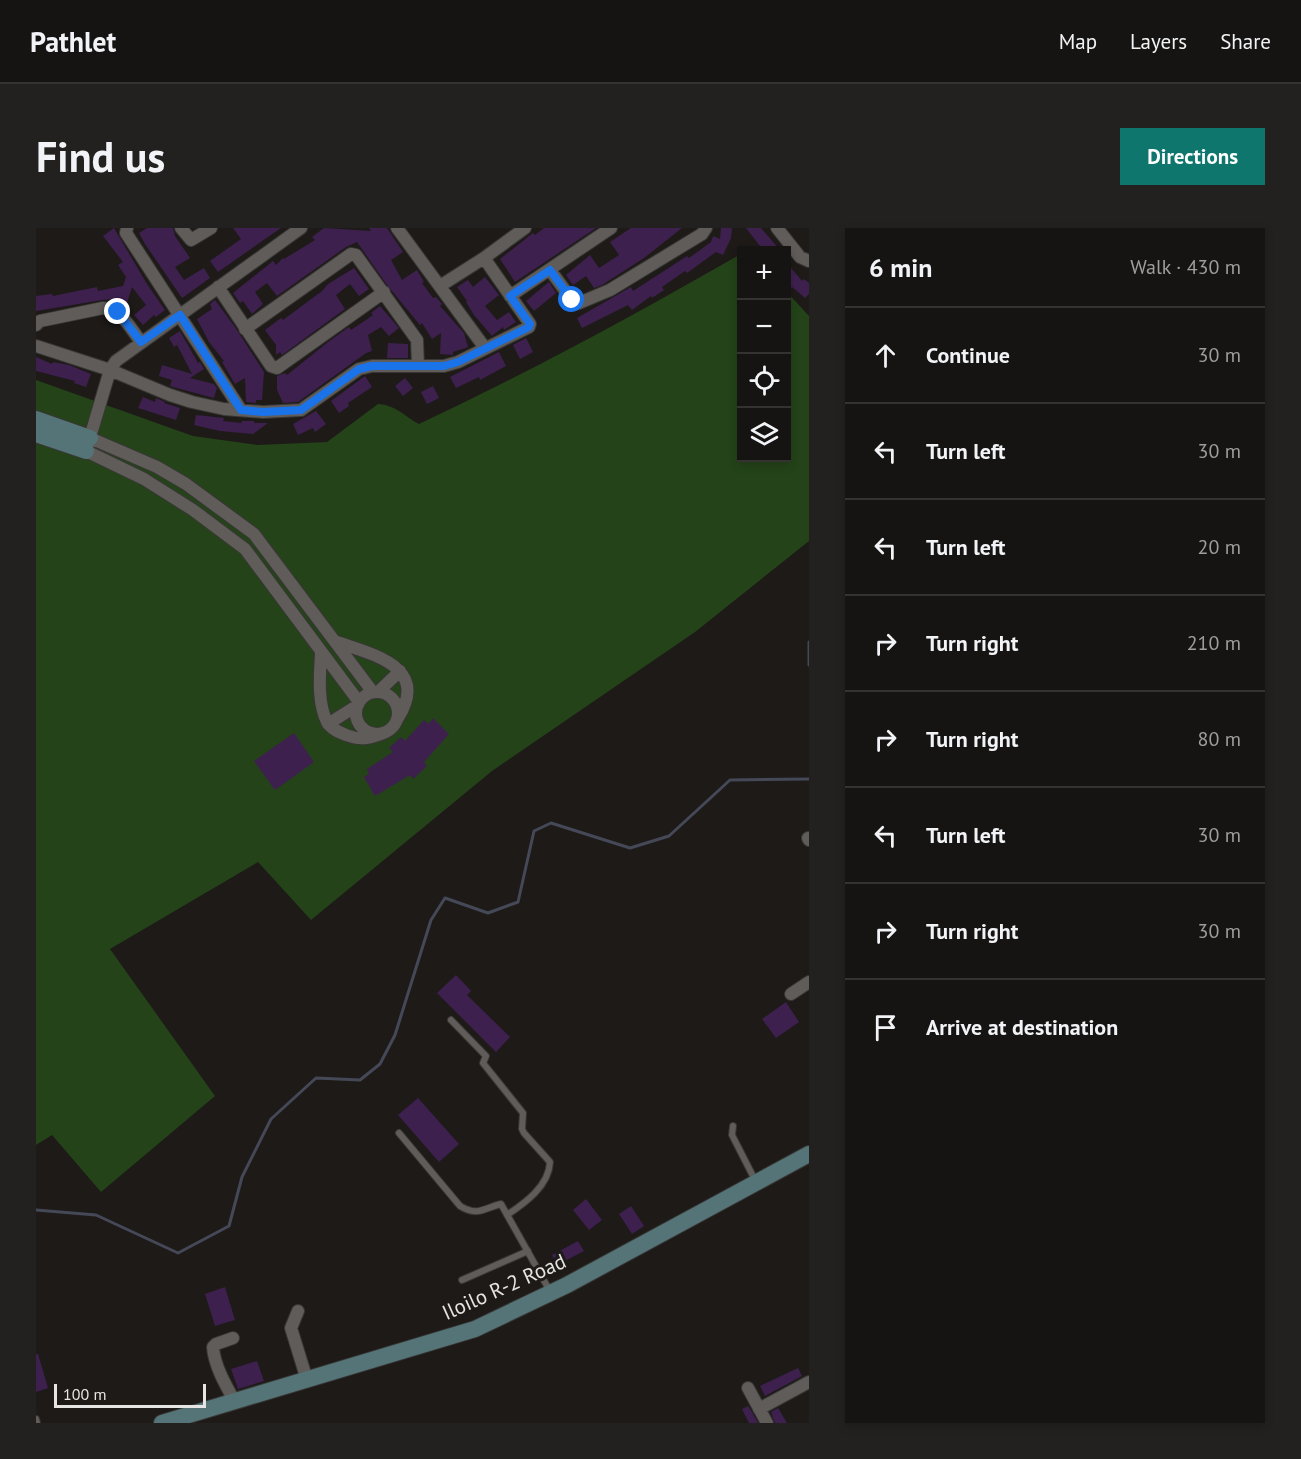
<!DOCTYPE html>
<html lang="en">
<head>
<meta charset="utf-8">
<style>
	:root { --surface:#161412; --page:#232120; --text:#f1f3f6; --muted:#9e9e9f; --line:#353332; --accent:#0f766e }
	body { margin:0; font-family:"PT Sans",sans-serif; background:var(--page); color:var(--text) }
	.controls { position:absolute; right:18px; top:18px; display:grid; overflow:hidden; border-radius:0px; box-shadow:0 3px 9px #0003 }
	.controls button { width:54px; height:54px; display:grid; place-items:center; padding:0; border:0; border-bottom:2px solid var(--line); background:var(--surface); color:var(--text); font:30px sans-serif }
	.scale { position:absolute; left:18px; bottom:15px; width:152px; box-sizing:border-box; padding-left:6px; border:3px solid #e6e5e3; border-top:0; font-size:16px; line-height:21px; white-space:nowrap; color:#e6e5e3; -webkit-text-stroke:4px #1d1a18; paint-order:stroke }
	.stop { position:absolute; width:18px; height:18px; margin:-14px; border:4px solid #1a73e8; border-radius:50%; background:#fff }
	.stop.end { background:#1a73e8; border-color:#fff; box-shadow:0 2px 6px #0008 }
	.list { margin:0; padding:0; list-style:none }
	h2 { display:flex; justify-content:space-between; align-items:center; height:78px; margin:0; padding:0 24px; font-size:26px }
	h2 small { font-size:20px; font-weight:400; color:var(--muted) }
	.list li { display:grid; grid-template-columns:39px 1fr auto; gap:18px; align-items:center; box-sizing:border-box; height:96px; padding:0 24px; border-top:2px solid var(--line) }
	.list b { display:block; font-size:22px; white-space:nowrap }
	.list em { font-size:20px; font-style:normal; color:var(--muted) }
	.icon { flex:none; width:33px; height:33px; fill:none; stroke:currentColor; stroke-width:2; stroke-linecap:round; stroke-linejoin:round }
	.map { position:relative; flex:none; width:773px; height:1195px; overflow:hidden; border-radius:0px }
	header { display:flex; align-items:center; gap:36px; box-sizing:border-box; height:84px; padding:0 30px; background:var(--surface); border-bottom:2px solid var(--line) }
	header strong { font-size:28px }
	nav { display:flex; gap:33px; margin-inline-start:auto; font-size:21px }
	.intro { display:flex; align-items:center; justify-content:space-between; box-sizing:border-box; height:144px; padding:0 36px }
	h1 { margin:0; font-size:42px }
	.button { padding:15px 27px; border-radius:0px; background:var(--accent); color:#fff; font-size:21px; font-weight:700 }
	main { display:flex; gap:36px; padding:0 36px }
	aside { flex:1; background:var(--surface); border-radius:0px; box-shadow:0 3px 9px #0003 }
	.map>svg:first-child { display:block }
	.green { fill:#244319 }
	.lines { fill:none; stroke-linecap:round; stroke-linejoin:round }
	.stream { stroke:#454856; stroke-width:3 }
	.building { fill:#3e204f }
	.lane-casing { stroke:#383735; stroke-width:8 }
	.street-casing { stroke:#383735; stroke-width:14 }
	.secondary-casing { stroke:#383735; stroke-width:18 }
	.lane { stroke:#5f5c59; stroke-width:6 }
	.street { stroke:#5f5c59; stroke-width:12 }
	.secondary { stroke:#547478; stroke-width:16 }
	.route { stroke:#1a73e8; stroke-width:8 }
	.labels { text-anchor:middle; stroke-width:6; stroke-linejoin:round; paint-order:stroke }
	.street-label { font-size:21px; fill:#e6e5e3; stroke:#1d1a18 }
</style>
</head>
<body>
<header>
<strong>Pathlet</strong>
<nav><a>Map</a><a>Layers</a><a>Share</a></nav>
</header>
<div class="intro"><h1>Find us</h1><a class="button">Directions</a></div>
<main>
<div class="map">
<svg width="773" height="1195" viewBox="0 0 773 1195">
	<rect width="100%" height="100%" fill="#1d1a18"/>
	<path class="green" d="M705,26L706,230H750L751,64L773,88V313L659,404L456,543L275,692L222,634L74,721L179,868L65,964L16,907L0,917V152L157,208L221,217L291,214L342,176C360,177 368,188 383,196C494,144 600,86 705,26Z"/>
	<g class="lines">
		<path class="stream" d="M773,414V437
			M0,982L60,987L142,1025L193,998L206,949L235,891L280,850L324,852L344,836L359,807L395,692L409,670L452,685L482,674L498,603L515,595L594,620L633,608L694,552L773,551"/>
	</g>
	<path class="building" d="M78,0L111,56L129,82L120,89L118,87L107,97L98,87L110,77L96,59L91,75L78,71L66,72L0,83V68L16,66L17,68L61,59L62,63L87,58L90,49L82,37L87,34L67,8Z
		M111,0H137L139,8L154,30L139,39L148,52L168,40L174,50L146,70L109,16L103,5Z
		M197,0H245L182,44L174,33L205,11Z
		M288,0L335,3L333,0H351L367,24L355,32L366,52L381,42L388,54L386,55L397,70L400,69L406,76L404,78L428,105L432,119L417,124V127L404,126L405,105L396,111L386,95L384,97L351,57L321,14L310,19L241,68L231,55L219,64L227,76L216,86L207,73L204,75L197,65L237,33L240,37L247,30L248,31L279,12L276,9Z
		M508,0H560L479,54L464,31L497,5L499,7Z
		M595,0H646L608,30L566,57L558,60L550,48L537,57L530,47L554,27L563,40L583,27L574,14Z
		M685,0H696L695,10L687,27L680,24L651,45L649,43L626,59L628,62L616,70L615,68L596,82L592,77L546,100L541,90L595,59L597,63L651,28L653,30L675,14L677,8L684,11Z
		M710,0H725L744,22H727Z
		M750,34L766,53L768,51L773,55V66L769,70L756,59L750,64Z
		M318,40L333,61L323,68L314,56L300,67L309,81L246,127L244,124L240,127V117L229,102L245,90L247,92L286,63L292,56Z
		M449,49L463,67L449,78L461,92L473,84L480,94L468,102L467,99L456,108L438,87L430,74L431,73L421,59L432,52L437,59Z
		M513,54L520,65L498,83L490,73Z
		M179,72L199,99L228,144L226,172H220V175L210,174L209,150L199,156L186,134L188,133L173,114L161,91L176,81L174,76Z
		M344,78L363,100L353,108L345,99L332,107L336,123L330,125L262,174L247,175L241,162V148L249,145L251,147L292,114L313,99L315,102L337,87L335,85Z
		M144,103L162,135L164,134L168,141L154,150L178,156L181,160L178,170L137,159L134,158L136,152L123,148L126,137L156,146L141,117L138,119L133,110Z
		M490,110L497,124L484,131L477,117Z
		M352,115L372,116V130H351Z
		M463,124L470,138L444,152L443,149L420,160L414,149Z
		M0,129L16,136L17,134L33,137L55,146L50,159L38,155L39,153L0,143Z
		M329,148L336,159L312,175L313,178L303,185L295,173Z
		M369,150L377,160L367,168L359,158Z
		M397,158L403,170L391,176L385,164Z
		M107,169L119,174L120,170L129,174L128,175L144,180L140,192L102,180Z
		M280,183L290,196L279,204L277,200L262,207L257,196Z
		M160,187L188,190L187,193L205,195L206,193H218V195H232L217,206L184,203L158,197Z
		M397,490L413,506L388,534L391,538L377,551L374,547L339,568L328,549L333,546L331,541L357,524L353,520L365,509L369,513L388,492L393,496Z
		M258,505L278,534L239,562L218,533Z
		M420,747L435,763L431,767L474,809L460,824L401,765Z
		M750,774L763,794L740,810L726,791Z
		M382,870L423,916L403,934L362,887Z
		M550,971L566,992L553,1002L537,982Z
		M595,978L608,998L596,1006L583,986Z
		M542,1013L548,1023L521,1037L516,1027Z
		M189,1059L199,1092L179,1098L169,1066Z
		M0,1126H2L12,1160L0,1164Z
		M221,1133L228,1153L202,1161L195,1141Z
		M762,1140L766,1148L729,1168L724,1158Z
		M712,1178L716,1184L722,1195H713L706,1181Z
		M742,1180L751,1195H739L735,1184Z"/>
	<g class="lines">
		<defs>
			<path id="lane" d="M415,792L450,828L447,835L487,885L486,901L488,905L514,934C513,958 489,975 471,987
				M697,898L696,907L720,954
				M363,905L424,978C442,989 448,980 465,976L515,1065
				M426,1052L492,1023
				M0,1191L1,1195"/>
			<path id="street" d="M91,0L90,5L205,182
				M145,0L155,12L175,0
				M265,0L80,133L74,142L50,223L108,251L157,282L209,321L323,474
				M361,0L449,120
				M741,0L764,29L773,33
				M514,42L536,72L543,75L574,62L666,6L670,0
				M404,58L448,30L489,0
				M182,59L235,138L241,140L348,64
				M474,68L575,0
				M0,97L4,93L67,80C86,81 94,100 105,114
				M209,101L315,26L320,27L381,112L382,138
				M0,118L74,142L134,167L156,174L188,181L227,184L265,182L323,141L336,138H408L422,134L493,99L494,96L448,30
				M54,210L121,239L150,256L218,306L336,463
				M301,414C338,427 394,439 362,490
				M285,425C284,446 281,474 291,494C295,501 303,504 310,507C325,513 336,510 350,504
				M342,464L364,443
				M320 485a21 21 0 1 1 42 0a21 21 0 1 1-42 0Z
				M292,496L322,477
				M772,610L773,612
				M755,766L773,754
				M262,1083L255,1100L271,1152
				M197,1110L180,1116L177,1119C178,1137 190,1158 199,1174
				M712,1160L731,1195
				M723,1181L773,1154"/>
			<path id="secondary" d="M0,191L54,210
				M0,206L50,223
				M126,1195L439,1101L531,1057L773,926"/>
		</defs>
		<use href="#lane" class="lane-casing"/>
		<use href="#street" class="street-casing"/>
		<use href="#secondary" class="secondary-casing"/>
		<use href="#lane" class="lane"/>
		<use href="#street" class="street"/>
		<use href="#secondary" class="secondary"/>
	</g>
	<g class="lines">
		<path class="route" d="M82,84L105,114L144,87L205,182L227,184L265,182L323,141L336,138H408L422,134L493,99L494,96L474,68L514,42L536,72"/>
	</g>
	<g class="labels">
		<g class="street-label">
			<text transform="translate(468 1059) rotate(-24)" y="7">Iloilo R-2 Road</text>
		</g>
	</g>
</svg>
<div class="controls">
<button>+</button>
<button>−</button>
<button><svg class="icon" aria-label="locate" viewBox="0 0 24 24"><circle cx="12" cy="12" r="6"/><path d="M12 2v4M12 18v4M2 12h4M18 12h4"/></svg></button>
<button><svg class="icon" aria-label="layers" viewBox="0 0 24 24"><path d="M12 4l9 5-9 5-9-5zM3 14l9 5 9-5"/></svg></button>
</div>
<div class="scale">100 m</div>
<div class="stop" style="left:536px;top:72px"></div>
<div class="stop end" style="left:82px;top:84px"></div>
</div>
<aside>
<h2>6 min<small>Walk · 430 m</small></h2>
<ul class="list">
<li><svg class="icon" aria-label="ahead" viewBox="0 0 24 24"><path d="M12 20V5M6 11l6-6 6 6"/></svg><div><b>Continue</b></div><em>30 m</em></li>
<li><svg class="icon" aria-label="left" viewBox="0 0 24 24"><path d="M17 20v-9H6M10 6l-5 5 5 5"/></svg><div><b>Turn left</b></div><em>30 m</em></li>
<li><svg class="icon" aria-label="left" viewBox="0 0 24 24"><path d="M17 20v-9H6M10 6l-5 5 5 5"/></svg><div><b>Turn left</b></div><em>20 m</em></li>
<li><svg class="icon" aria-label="right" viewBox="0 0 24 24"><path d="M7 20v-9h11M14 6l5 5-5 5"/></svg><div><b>Turn right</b></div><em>210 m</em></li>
<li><svg class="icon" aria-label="right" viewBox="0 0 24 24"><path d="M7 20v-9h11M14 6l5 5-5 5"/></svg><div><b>Turn right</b></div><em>80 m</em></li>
<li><svg class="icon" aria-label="left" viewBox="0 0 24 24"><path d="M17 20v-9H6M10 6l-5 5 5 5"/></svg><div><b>Turn left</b></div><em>30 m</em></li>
<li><svg class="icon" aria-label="right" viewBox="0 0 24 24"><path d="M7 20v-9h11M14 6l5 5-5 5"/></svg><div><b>Turn right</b></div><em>30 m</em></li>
<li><svg class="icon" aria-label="arrive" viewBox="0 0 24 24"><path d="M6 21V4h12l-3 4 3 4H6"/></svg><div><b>Arrive at destination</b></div></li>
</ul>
</aside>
</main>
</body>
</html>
